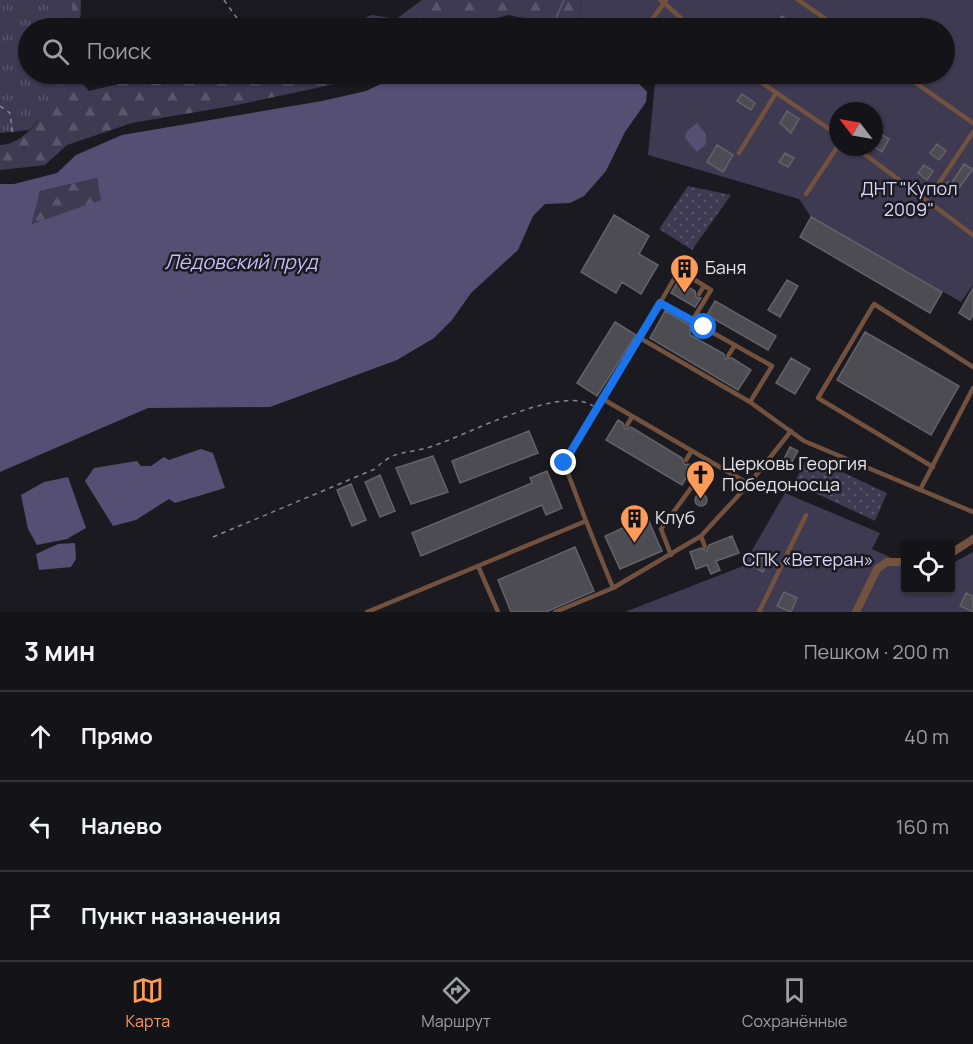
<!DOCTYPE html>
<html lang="ru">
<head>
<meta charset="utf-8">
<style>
	:root { --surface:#141418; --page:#1d1d21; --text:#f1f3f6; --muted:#9d9ea2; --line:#333337; --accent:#fe9b59 }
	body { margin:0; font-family:Manrope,sans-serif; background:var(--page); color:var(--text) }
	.controls { position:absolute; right:18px; bottom:18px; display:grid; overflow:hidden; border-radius:6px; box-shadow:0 2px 4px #0004 }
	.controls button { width:54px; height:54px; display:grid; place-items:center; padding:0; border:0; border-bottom:2px solid var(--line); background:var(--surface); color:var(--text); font:30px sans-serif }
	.compass { position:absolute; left:829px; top:102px; width:54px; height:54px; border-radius:50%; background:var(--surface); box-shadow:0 2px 4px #0004; rotate:301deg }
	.stop { position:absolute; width:18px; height:18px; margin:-14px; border:4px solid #1a73e8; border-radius:50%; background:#fff }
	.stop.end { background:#1a73e8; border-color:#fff; box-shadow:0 2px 6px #0008 }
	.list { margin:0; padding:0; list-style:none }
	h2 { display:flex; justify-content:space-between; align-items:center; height:78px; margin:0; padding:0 24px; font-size:26px }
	h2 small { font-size:20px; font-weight:400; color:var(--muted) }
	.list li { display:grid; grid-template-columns:39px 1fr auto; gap:18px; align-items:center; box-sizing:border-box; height:90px; padding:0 24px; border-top:2px solid var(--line) }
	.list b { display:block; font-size:22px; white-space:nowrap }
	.list em { font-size:20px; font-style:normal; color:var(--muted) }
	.icon { flex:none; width:33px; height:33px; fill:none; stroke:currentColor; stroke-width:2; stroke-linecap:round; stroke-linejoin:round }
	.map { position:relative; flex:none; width:973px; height:612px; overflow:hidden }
	.search { position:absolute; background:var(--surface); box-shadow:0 2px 4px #0004; left:18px; right:18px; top:18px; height:66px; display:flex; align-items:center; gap:15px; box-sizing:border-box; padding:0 21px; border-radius:33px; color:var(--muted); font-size:22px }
	.sheet { height:348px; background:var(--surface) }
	nav { display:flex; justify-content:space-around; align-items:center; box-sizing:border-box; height:84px; border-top:2px solid var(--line); background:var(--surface); font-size:16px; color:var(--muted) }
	nav a { display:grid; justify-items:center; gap:3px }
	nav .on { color:var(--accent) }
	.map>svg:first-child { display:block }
	.grass { fill:url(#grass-tufts) }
	.forest { fill:url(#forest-firs) }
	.park { fill:url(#park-dots) }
	.garden { fill:#3d3a52; fill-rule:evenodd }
	.water { fill:#555073; fill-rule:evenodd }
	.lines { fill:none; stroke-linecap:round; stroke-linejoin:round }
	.stream { stroke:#555073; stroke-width:2 }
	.building { fill:#4d4c53; stroke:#63626a; stroke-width:1.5 }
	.path { stroke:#87868c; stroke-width:1.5; stroke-dasharray:4.5 4.5; stroke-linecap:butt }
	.lane { stroke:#72523e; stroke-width:4.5 }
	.street { stroke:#72523e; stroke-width:8 }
	.route { stroke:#1a73e8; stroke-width:8 }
	.labels { text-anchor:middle; stroke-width:5; stroke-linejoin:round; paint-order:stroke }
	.park-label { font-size:18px; fill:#dbd6fc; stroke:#1b1a20 }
	.poi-label { font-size:18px; fill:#e5e4e9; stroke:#1b1a20; text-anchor:start }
	.water-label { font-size:20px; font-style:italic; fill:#c7befd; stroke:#1b1a20 }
</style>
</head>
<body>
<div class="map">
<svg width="973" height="612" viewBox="0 0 973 612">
	<defs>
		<pattern id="grass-tufts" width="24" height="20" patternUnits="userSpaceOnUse" patternTransform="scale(1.5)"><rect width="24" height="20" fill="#3d3a52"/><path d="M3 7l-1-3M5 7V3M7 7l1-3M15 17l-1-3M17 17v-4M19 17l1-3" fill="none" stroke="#59566b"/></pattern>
		<pattern id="forest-firs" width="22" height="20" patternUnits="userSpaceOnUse" patternTransform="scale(1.5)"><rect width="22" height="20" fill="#3d3a52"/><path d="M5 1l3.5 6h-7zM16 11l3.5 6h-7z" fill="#59566b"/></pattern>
		<pattern id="park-dots" width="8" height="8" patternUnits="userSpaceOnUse" patternTransform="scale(1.5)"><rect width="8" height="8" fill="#3d3a52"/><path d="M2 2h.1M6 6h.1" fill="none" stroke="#59566b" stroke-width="1.8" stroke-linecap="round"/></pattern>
	</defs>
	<rect width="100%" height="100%" fill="#1b1a20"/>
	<path class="grass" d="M0,0H72L70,28H28V74H66L51,107L29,130L0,133Z"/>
	<path class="forest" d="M72,0H81L80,28H70Z
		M422,0H582L576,28L508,15L460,28H341L372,15L396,19Z
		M66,74H79V80L89,91L159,74H372L368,77L237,105L132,123L67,145L45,165L0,170V145C30,145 56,97 66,74Z
		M97,178L102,200L32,225L40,191Z"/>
	<path class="park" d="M688,186L731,195L692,250L659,229Z
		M808,456L887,493L875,521L794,483Z"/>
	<path class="garden" d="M582,0H973V285L961,302L811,217L799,199L648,155L655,83L641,74H944V28H576ZM838,111H874V147H838Z
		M785,493L880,533L872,549L905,564L906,590H950L951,564L973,552V612H625L743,566Z"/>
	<path class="water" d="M392,74H630L647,92L646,102L625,132L606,171L584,196L570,203L545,204L533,216L518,250L471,293L452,320L434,338L397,360L270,407L148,408L0,472V184H14L57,173L76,155L122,135L322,101L366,91L387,81ZM97,178L101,200L32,224L40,191Z
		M697,123L706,134V144L697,152L685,138L686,132Z
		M201,449L213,453L225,488L175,503L169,499L136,520L113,526L85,481L94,468L137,461L141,466H151L164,457L169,460Z
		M68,477L86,528L67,539L37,545L28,529L21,495L44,482Z
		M75,543L76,559L71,567L39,570L36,554L58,544Z"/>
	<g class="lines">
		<path class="stream" d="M552,27L564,0"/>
	</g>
	<path class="building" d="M782,16L791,23L787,28L776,25Z
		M742,94L755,103L751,110L737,101Z
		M787,111L799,119L791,133L780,123Z
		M879,133L889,139L882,152L874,147Z
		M937,144L946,151L939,160L930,153Z
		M717,145L733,155L723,172L707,162Z
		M785,153L794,158L788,167L779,162Z
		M964,164L973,169L952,197L942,190L948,182L951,184Z
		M924,165L933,171L927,180L918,173Z
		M614,215L649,236L639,254L658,265L641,294L622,282L616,293L581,272Z
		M811,217L942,292L930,313L800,237Z
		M787,280L798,286L780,317L768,310Z
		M678,281L695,291L696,297L701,298L695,307L671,293Z
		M973,288V315L970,320L959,313Z
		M715,301L776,336L768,350L707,315Z
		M665,311L695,328L690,330V335L724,354L725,359L732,358L751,370L738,390L650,338Z
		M615,322L636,335L597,396L577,383Z
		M865,332L959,386L931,435L837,380Z
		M791,358L810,369L795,394L776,383Z
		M618,420L623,423L625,429L631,427L682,458L684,464L694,465L682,485L606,440Z
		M529,431L538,453L460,483L452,461Z
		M790,447L798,451L790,465L783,461Z
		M433,456L448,492L411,504L396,468Z
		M547,471L562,508L546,515L542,505L421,556L412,533L532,483L530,478Z
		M380,475L395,511L380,517L365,482Z
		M351,484L366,520L352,526L337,490Z
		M695 500a6 6 0 1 1 12 0a6 6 0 1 1-12 0Z
		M647,517L662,551L620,569L605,536Z
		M732,536L739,553L716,561L720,570L711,574L707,565L696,569L690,552L701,548L707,551L709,545Z
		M575,547L594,591L546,612H511L498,580Z
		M754,554L769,561L763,572L749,564Z
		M784,592L797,598L791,612L777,606Z
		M966,593L973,596V612L960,606Z"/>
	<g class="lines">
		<path class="path" d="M224,0L244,28
			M0,106L10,113L13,136
			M213,537L375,469C396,448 407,455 433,446C467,435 561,384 593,406"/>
		<path class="lane" d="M666,0L664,3L692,28
			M798,0L839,28
			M646,28L664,3L660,0
			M749,74L838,135
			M903,74L973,123
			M855,147L973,235
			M739,153L776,93
			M935,189L973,132
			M806,194L838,146
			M699,294L704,286
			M660,303L679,270L711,290L692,321
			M694,332L699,335L703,327
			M640,338L660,303L772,366L750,402
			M728,356L735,345
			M627,425L632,417
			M686,460L691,452
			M933,467L818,398L874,304L973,367
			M749,484L791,431
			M920,490L973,388
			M586,521L613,588L701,536L749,484L601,398
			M701,536L705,547
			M671,555L661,529L710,462
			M479,568L498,612
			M367,612L586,521L564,463L640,338L750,402L804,441L973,512
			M555,612L613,588
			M759,612L806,515"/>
		<path class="street" d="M950,554L973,539
			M856,612L877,569L887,562H906"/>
	</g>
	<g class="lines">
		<path class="route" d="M564,463L660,303L704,327"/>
	</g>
	<defs>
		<symbol id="building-pin" viewBox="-11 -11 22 30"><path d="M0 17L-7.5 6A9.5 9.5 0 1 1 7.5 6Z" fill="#fe9b59" stroke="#1b1a20"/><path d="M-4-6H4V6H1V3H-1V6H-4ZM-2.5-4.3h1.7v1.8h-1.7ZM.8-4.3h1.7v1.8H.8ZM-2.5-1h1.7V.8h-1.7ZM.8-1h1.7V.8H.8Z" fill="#111"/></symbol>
		<symbol id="church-pin" viewBox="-11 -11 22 30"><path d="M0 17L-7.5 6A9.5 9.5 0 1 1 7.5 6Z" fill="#fe9b59" stroke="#1b1a20"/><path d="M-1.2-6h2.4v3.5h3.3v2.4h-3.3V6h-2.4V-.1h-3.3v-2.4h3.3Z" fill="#111"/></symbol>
	</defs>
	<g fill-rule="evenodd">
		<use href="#building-pin" x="668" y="252" width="33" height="45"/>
		<use href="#church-pin" x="684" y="458" width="33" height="45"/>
		<use href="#building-pin" x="618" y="502" width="33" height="45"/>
	</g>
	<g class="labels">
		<g class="park-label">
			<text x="909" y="195">ДНТ "Купол<tspan x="909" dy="21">2009"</tspan></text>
			<text x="808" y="566">СПК «Ветеран»</text>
		</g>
		<g class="poi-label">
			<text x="705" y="274">Баня</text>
			<text x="722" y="470">Церковь Георгия<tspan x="722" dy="21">Победоносца</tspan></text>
			<text x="655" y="524">Клуб</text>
		</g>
		<g class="water-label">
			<text x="241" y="269">Лёдовский пруд</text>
		</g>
	</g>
</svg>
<div class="controls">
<button><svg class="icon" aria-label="locate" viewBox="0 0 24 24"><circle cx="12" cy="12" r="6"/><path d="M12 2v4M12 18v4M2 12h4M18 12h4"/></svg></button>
</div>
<svg class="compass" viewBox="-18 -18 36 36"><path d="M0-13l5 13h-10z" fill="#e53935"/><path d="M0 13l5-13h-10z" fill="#9d9ea2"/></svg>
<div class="stop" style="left:704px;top:327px"></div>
<div class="stop end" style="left:564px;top:463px"></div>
<div class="search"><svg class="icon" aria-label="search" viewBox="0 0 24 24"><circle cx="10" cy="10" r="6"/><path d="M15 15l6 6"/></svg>Поиск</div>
</div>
<section class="sheet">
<h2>3 мин<small>Пешком · 200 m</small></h2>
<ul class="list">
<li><svg class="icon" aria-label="ahead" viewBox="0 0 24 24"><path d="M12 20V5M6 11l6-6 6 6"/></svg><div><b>Прямо</b></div><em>40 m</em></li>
<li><svg class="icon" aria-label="left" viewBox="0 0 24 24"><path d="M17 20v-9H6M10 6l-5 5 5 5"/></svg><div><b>Налево</b></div><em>160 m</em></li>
<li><svg class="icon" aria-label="arrive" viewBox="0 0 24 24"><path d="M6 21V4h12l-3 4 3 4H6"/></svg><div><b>Пункт назначения</b></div></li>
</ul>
</section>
<nav>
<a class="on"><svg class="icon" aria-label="map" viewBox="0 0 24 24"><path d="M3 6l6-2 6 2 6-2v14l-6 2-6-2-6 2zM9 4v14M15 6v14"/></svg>Карта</a>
<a><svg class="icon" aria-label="directions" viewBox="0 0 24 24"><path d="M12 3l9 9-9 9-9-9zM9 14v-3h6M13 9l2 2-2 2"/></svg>Маршрут</a>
<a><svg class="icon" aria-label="saved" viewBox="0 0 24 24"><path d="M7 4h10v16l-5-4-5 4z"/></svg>Сохранённые</a>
</nav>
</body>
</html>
